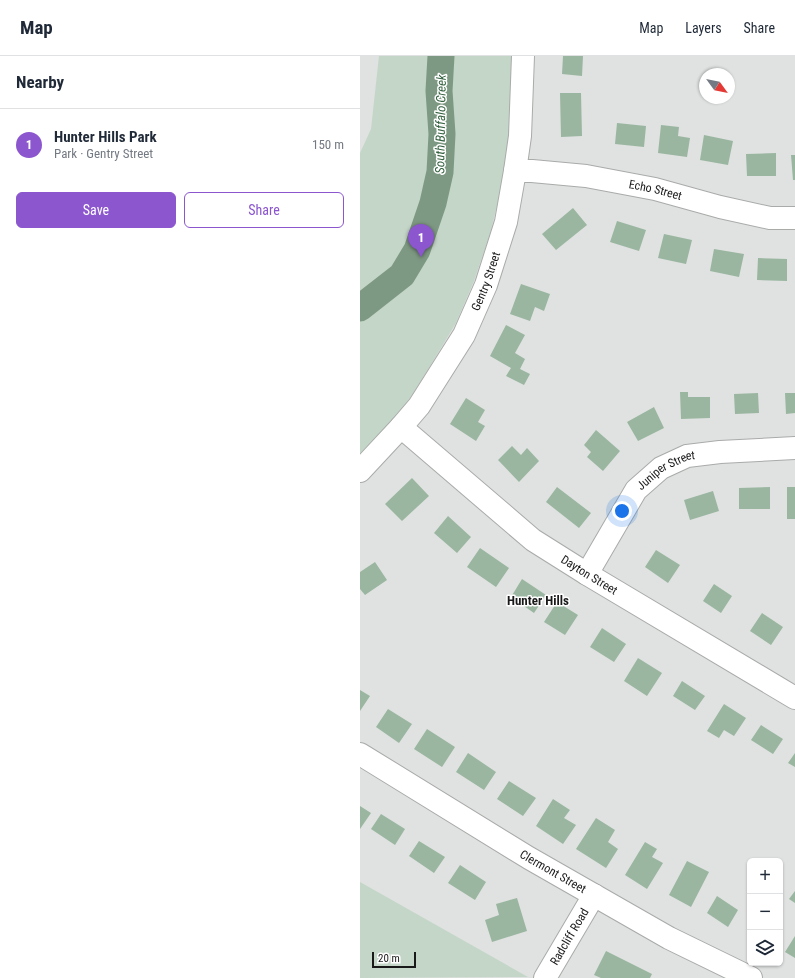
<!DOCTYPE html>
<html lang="en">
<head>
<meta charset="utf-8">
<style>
	:root { --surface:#fff; --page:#f6f6f7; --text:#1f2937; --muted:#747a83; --line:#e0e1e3; --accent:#8b56ce }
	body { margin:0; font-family:"Roboto Condensed",sans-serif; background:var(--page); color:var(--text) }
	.controls { position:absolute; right:12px; bottom:12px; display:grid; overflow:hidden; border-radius:6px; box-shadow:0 1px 3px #0004 }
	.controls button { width:36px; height:36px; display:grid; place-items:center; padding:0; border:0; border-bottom:1px solid var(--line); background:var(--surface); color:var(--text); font:20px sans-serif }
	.compass { position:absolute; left:339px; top:12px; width:36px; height:36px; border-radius:50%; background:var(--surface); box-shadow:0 1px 3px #0004; rotate:123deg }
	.scale { position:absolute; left:12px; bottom:10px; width:44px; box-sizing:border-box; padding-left:4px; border:2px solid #181918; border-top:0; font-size:11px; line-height:14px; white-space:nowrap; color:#181918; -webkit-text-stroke:3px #fff; paint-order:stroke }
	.you { position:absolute; left:262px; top:455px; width:14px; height:14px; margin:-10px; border:3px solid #fff; border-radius:50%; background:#1a73e8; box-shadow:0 0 0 6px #1a73e833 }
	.badge { display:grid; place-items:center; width:26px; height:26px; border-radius:50%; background:var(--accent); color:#fff; font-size:13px; font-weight:700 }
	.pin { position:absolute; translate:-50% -33px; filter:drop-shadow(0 1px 2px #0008) }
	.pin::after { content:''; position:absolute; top:21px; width:14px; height:12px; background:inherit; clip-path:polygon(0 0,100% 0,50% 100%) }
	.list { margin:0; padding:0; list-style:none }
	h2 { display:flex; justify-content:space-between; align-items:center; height:52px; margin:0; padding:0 16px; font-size:17px }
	h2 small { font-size:13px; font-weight:400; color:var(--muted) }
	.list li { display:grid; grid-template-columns:26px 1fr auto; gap:12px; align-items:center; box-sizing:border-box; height:72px; padding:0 16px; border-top:1px solid var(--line) }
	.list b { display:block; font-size:15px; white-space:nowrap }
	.list p { margin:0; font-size:13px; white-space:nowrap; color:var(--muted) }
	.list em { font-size:13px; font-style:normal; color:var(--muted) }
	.actions { display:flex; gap:8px; padding:12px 16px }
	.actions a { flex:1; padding:9px 0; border:1px solid var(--accent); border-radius:6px; text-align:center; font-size:14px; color:var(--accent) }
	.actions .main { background:var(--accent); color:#fff }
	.icon { flex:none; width:22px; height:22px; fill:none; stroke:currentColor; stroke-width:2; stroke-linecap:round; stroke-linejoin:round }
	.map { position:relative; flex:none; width:435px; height:922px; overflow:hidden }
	header { display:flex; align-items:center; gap:24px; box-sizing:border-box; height:56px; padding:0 20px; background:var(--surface); border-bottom:1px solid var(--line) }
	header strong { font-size:19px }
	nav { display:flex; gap:22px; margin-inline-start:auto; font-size:14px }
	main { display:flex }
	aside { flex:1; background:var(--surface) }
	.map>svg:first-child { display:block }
	.green { fill:#c4d6c8 }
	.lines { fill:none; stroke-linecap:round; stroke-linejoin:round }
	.river { stroke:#7e9983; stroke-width:27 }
	.building { fill:#9ab6a0 }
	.minor-casing { stroke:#a9aba9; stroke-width:24 }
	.minor { stroke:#fff; stroke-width:22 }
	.labels { text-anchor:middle; stroke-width:3; stroke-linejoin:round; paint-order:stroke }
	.street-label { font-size:12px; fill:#181918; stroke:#fff }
	.water-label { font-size:13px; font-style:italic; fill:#356241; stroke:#fff }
	.neighbourhood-label { font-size:13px; font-weight:bold; fill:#181918; stroke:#fff }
</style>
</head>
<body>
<header>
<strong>Map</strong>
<nav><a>Map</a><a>Layers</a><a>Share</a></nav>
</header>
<main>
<aside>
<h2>Nearby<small></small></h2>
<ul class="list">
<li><span class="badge">1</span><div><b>Hunter Hills Park</b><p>Park · Gentry Street</p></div><em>150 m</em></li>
</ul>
<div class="actions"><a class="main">Save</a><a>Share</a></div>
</aside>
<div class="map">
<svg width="435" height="922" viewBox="0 0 435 922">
	<rect width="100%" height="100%" fill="#dfe2e0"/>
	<path class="green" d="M19,0H153L150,73L141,134L130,178L114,225L96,267L64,320L40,357L0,399V97L11,73Z
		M0,826L168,921L0,922Z"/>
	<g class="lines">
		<path class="river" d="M0,252L42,219L57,194L73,147L80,116L82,78L79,35L81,0"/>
	</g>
	<path class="building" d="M203,0H223L222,20L202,18Z
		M200,37H221L222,80L201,81Z
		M257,67L286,70L284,91L255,88Z
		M301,69L319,71L318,80L330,82L327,101L298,97Z
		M344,79L373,85L368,109L340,104Z
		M416,97V120H387L386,98Z
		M431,99H435V124H433Z
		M213,152L227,169L196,194L182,178Z
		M257,165L286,174L279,195L250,186Z
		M304,178L332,184L326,208L298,202Z
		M354,193L384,198L379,221L350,215Z
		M398,202L427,203V225L397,224Z
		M161,228L190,238L184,255L175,251L170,265L150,258Z
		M146,269L165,279L155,297L165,303L160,313L170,318L164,329L146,320L151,312L130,300Z
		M320,336H328V341H350V362L321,363Z
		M398,337L399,357L375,358L374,338Z
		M425,337H435V357L426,358Z
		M106,342L125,354L118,366L125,370L116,385L90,368Z
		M294,351L304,372L278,385L267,366Z
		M236,374L260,395L243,415L227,401L231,396L224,389Z
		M152,390L161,399L167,392L179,405L159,426L138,404Z
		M52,422L69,440L42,465L25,448Z
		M197,431L231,457L219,472L186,446Z
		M410,431V453H379V432Z
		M427,431H435V463H427Z
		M353,435L359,455L330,464L324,444Z
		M88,460L111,481L97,497L74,477Z
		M120,492L149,512L136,531L107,511Z
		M296,494L320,509L308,527L285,511Z
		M15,506L27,524L5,539L0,533V516Z
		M162,523L186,539L174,557L151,541Z
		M354,528L372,540L361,557L343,545Z
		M197,546L218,559L205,579L184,566Z
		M402,557L423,571L411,589L390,575Z
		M242,572L266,588L254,606L230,591Z
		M278,602L302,617L287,640L264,625Z
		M322,625L345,640L335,654L313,640Z
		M0,634L10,640L0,655Z
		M364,648L386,662L374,680L364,674L359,682L347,675Z
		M28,653L52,668L39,687L16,671Z
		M401,669L423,683L413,698L391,684Z
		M67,673L95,691L82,711L54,693Z
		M108,697L136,716L124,734L96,716Z
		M435,697V711L428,707Z
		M149,725L176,742L163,760L137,743Z
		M193,743L210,754L204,762L216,769L203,788L176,770Z
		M0,750L11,757L0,773Z
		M21,758L45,773L35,789L11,773Z
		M236,762L255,774L248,786L258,793L246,812L216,793Z
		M59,785L85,801L74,817L49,800Z
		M285,786L297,793L292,801L303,807L287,833L265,819Z
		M327,805L349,816L331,851L309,839Z
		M100,809L126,826L115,844L88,827Z
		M435,835V847L429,843Z
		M357,840L378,854L368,871L347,857Z
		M157,842L167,875L132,886L125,864L139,859L136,848Z
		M435,880V902L425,896Z
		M246,895L292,918L290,922H241L234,919Z"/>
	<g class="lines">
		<defs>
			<g id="minor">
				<path id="s1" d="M155,115H172L226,120L295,133L360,151L410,162H435"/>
				<path id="s2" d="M41,371L173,484L227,518L435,642"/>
				<path id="s3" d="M0,415L41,371L59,350L104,279L126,229L146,166L155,115L160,80L163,0"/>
				<path id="s4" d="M227,518L276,434L301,412L327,400L360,396L435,392"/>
				<path id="s5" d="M0,698L169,802L309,882L391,922"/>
				<path id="s6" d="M185,922L234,839"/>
			</g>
		</defs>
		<use href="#minor" class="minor-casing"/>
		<use href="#minor" class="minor"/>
	</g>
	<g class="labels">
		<g class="street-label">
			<text dy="4" stroke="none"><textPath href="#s1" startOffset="142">Echo Street</textPath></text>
			<text dy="4" stroke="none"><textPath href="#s3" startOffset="230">Gentry Street</textPath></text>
			<text dy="4" stroke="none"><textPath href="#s4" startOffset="134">Juniper Street</textPath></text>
			<text dy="4" stroke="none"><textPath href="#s2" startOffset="240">Dayton Street</textPath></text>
			<text dy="4" stroke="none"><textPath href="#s5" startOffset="226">Clermont Street</textPath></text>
			<text dy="4" stroke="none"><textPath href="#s6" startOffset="48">Radcliff Road</textPath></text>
		</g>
		<g class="water-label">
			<text transform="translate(80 68) rotate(-89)" y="5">South Buffalo Creek</text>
		</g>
		<g class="neighbourhood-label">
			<text x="178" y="549">Hunter Hills</text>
		</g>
	</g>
</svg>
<div class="controls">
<button>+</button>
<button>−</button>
<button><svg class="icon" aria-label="layers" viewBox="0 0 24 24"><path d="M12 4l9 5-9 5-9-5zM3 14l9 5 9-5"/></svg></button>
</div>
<svg class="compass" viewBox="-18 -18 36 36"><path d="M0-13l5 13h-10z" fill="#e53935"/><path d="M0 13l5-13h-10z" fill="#747a83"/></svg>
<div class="scale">20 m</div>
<div class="you"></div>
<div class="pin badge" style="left:61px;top:201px">1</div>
</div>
</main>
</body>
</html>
